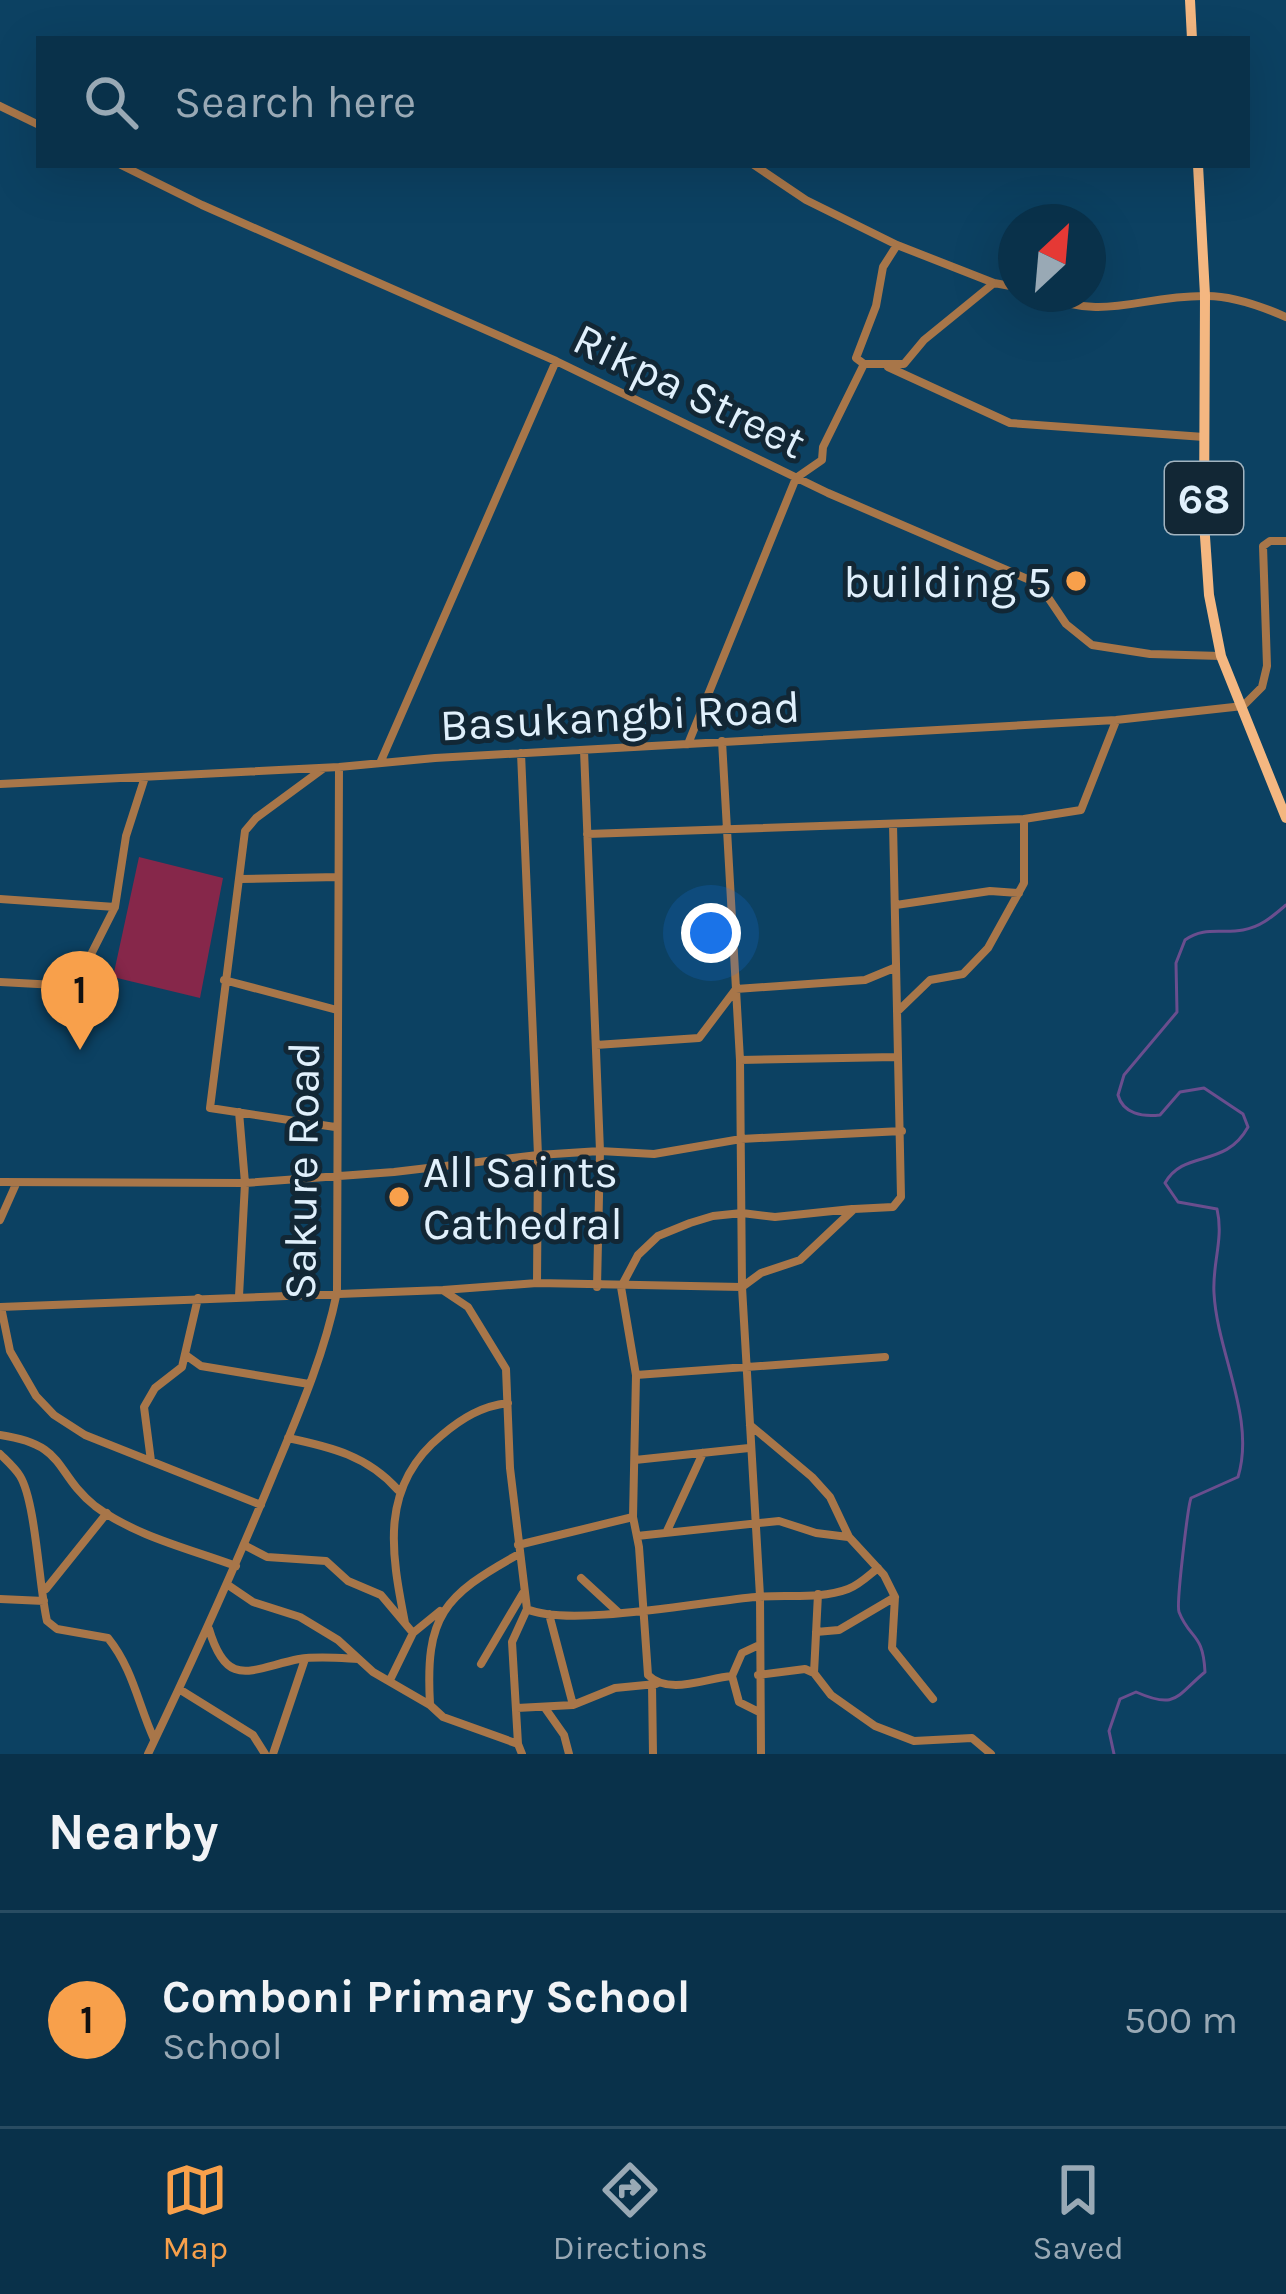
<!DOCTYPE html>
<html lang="en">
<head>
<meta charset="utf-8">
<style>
	:root { --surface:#09314a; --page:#123951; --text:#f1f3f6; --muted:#99a9b5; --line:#294c62; --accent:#f8a04b }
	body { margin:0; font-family:Karla,sans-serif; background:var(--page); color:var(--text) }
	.compass { position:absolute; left:998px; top:204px; width:108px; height:108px; border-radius:50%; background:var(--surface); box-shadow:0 12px 48px #0002; rotate:26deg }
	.you { position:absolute; left:711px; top:933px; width:42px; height:42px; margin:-30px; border:9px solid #fff; border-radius:50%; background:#1a73e8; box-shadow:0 0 0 18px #1a73e833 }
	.badge { display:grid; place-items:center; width:78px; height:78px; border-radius:50%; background:var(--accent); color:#111; font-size:39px; font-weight:700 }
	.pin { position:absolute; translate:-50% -99px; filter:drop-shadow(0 3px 6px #0008) }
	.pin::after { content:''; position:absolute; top:63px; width:42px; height:36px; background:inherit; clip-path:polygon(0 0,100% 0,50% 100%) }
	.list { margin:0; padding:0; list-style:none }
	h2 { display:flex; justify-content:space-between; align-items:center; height:156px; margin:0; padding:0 48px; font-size:51px }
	h2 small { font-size:39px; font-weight:400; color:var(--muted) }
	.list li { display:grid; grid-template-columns:78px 1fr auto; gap:36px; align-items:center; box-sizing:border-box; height:216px; padding:0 48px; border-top:3px solid var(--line) }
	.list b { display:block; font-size:45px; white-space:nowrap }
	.list p { margin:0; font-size:39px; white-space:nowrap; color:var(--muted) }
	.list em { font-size:39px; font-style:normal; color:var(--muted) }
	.icon { flex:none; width:66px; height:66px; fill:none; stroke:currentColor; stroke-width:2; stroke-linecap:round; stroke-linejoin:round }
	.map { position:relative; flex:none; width:1286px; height:1754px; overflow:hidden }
	.search { position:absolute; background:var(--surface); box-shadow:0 12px 48px #0002; left:36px; right:36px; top:36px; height:132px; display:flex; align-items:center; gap:30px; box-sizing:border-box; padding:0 42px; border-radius:0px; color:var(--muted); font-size:45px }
	.sheet { height:372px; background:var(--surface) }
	nav { display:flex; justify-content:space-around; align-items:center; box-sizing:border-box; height:168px; border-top:3px solid var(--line); background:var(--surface); font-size:33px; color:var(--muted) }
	nav a { display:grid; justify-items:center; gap:6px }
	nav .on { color:var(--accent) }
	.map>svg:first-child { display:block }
	.green { fill:#86274a }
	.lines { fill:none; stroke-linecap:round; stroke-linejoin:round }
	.stream { stroke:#6a4e8e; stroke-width:3 }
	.minor { stroke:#a87649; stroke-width:8 }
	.major { stroke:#f4b781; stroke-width:10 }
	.poi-dot { fill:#f8a04b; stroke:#122735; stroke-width:4.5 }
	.labels { text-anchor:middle; stroke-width:10; stroke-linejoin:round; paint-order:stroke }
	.shield { fill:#122735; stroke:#a2b4c0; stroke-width:3 }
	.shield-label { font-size:42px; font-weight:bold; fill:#e0f0fc }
	.street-label { font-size:45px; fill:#e0f0fc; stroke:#122735 }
	.poi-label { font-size:45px; fill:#e0f0fc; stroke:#122735; text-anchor:end }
</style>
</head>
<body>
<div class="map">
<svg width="1286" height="1754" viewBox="0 0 1286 1754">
	<rect width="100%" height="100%" fill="#0c4162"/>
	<path class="green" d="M139,857L223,878L200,998L113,977Z"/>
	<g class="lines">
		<path class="stream" d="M1114,1754L1109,1731L1120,1699L1136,1692C1177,1710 1176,1696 1205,1672C1203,1632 1190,1640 1179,1612C1176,1604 1188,1506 1191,1498L1238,1477C1256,1418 1217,1353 1214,1293C1212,1264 1224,1239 1217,1209L1178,1202L1165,1183C1184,1149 1225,1169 1248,1127L1243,1114L1204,1088L1180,1092L1160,1115C1143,1117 1123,1114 1118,1095L1124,1075L1177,1012L1176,963L1185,940C1204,926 1222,934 1243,930C1261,927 1273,916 1286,905"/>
		<path class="minor" d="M0,106L39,125
			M121,165L202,205L556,361L828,493L1039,584L1066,624L1092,645L1150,654L1221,656
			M754,165L806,200L897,245L994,283
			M1036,294C1109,322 1135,296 1204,296C1231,295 1261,306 1286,317
			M864,364L856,358L876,306L883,267L897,245
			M888,367L1010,423L1204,437
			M722,741L740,1060L742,1287L760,1596L761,1754
			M688,744L796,478L822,460L823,447L864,364H904L924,340L994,283L1016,287
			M584,750L600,1151L597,1287
			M521,753L538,1155L537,1283
			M380,763L556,361
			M324,768L256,818L245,831L210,1108L335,1127
			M0,784L339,767L435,758L1116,720L1243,706L1262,687L1267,666L1263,546L1270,541H1286
			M587,834L1024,819
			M241,879L338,877
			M0,899L115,907
			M896,905L990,891L1019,893
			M224,980L337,1010
			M0,982L75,986L115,907L126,836L145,777
			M899,1010L930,980L963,974L988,948L1024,883V819L1081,810L1116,721
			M596,1045L699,1038L736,989L865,980L894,968
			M740,1060L896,1057
			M0,1182L245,1183L394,1172L538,1155L600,1151L654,1154L741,1139L902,1131
			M0,1220L16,1184
			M444,1291L468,1307L506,1369L510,1468L527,1609C568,1628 706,1601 756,1597C786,1594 819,1600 848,1589C859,1585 869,1575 878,1568
			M239,1296L245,1183L239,1112
			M0,1307L443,1290L537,1283L742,1287L761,1273L800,1260L854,1209L893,1207L901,1197L893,824
			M1,1307L10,1351L36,1396L54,1415L85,1435L261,1505
			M187,1356L201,1366L309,1384
			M636,1375L885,1357
			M750,1425L812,1477L830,1497L849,1537L884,1575L895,1597L892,1648L933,1699
			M0,1435C68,1445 53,1472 95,1506C135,1536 190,1549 236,1566
			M288,1438C331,1447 368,1456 398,1490
			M0,1454C7,1461 15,1468 20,1476C36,1502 39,1588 47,1621L57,1629L108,1638C133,1669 138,1704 154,1739
			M635,1460L749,1448
			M151,1461L144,1407L155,1388L182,1367L198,1298
			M667,1531L703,1453
			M637,1536L779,1521L816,1533L848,1537
			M244,1545L267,1557L326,1561L348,1581L381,1595L413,1633
			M518,1545L633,1517
			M581,1578L619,1613
			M228,1585L253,1602L300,1617L338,1640L373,1672L430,1705L443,1717L518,1744
			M46,1589L107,1513
			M0,1599L44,1601
			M549,1614L573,1705
			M405,1623C391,1552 379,1486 442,1435C462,1418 482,1406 508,1403
			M209,1629C227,1690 250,1669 299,1659C318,1656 339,1658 358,1659
			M816,1632L839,1630L895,1597
			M757,1646L742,1653L732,1676L739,1702L759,1712
			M481,1664L523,1593
			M814,1673L818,1594
			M758,1675L805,1669L814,1673L831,1695L875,1726L914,1741L972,1738L991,1754
			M732,1676C706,1678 669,1696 648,1675L639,1547L633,1517L636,1375L621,1287L638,1255L658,1236L690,1223L713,1216L742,1213L775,1217L852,1209
			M390,1680L413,1633L440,1611
			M652,1684L653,1754
			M179,1689L253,1735L265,1754
			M430,1704C425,1616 443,1596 519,1554
			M517,1708L573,1705L615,1688L656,1684
			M545,1708L564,1735L569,1754
			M148,1754C192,1662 234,1570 273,1475C298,1415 324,1356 337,1292L339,767
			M273,1754L305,1659
			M522,1754L518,1744L512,1642L527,1609"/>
		<path class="major" d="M1190,0L1192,39
			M1198,165L1205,295L1204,522L1209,595L1221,656L1286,818"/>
	</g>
	<g class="poi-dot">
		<circle cx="1076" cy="581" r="12"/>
		<circle cx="399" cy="1197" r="12"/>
	</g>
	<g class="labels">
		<rect class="shield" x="1165" y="462" width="78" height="72" rx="9"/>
		<g class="shield-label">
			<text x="1204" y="513">68</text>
		</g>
		<g class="street-label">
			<text transform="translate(690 390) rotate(26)" y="16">Rikpa Street</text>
			<text transform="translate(620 715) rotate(-3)" y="16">Basukangbi Road</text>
			<text transform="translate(301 1171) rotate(-89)" y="16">Sakure Road</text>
		</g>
		<g class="poi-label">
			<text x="1052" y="597">building 5</text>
			<text x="423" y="1187" text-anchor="start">All Saints<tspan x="423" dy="52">Cathedral</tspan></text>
		</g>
	</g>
</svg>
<svg class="compass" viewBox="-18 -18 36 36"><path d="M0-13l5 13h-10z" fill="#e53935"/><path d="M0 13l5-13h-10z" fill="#99a9b5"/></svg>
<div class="you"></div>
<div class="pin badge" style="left:80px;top:1050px">1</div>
<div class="search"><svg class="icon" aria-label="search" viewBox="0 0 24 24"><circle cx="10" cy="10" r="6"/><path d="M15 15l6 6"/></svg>Search here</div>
</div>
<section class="sheet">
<h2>Nearby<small></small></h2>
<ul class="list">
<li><span class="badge">1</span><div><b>Comboni Primary School</b><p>School</p></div><em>500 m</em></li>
</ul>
</section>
<nav>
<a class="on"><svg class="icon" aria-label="map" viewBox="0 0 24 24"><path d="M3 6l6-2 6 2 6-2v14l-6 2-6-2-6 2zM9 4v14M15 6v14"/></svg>Map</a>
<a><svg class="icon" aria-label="directions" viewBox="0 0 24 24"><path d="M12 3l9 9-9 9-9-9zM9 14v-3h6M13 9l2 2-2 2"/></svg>Directions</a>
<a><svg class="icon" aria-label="saved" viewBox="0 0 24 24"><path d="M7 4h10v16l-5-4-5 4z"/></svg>Saved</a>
</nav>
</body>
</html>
